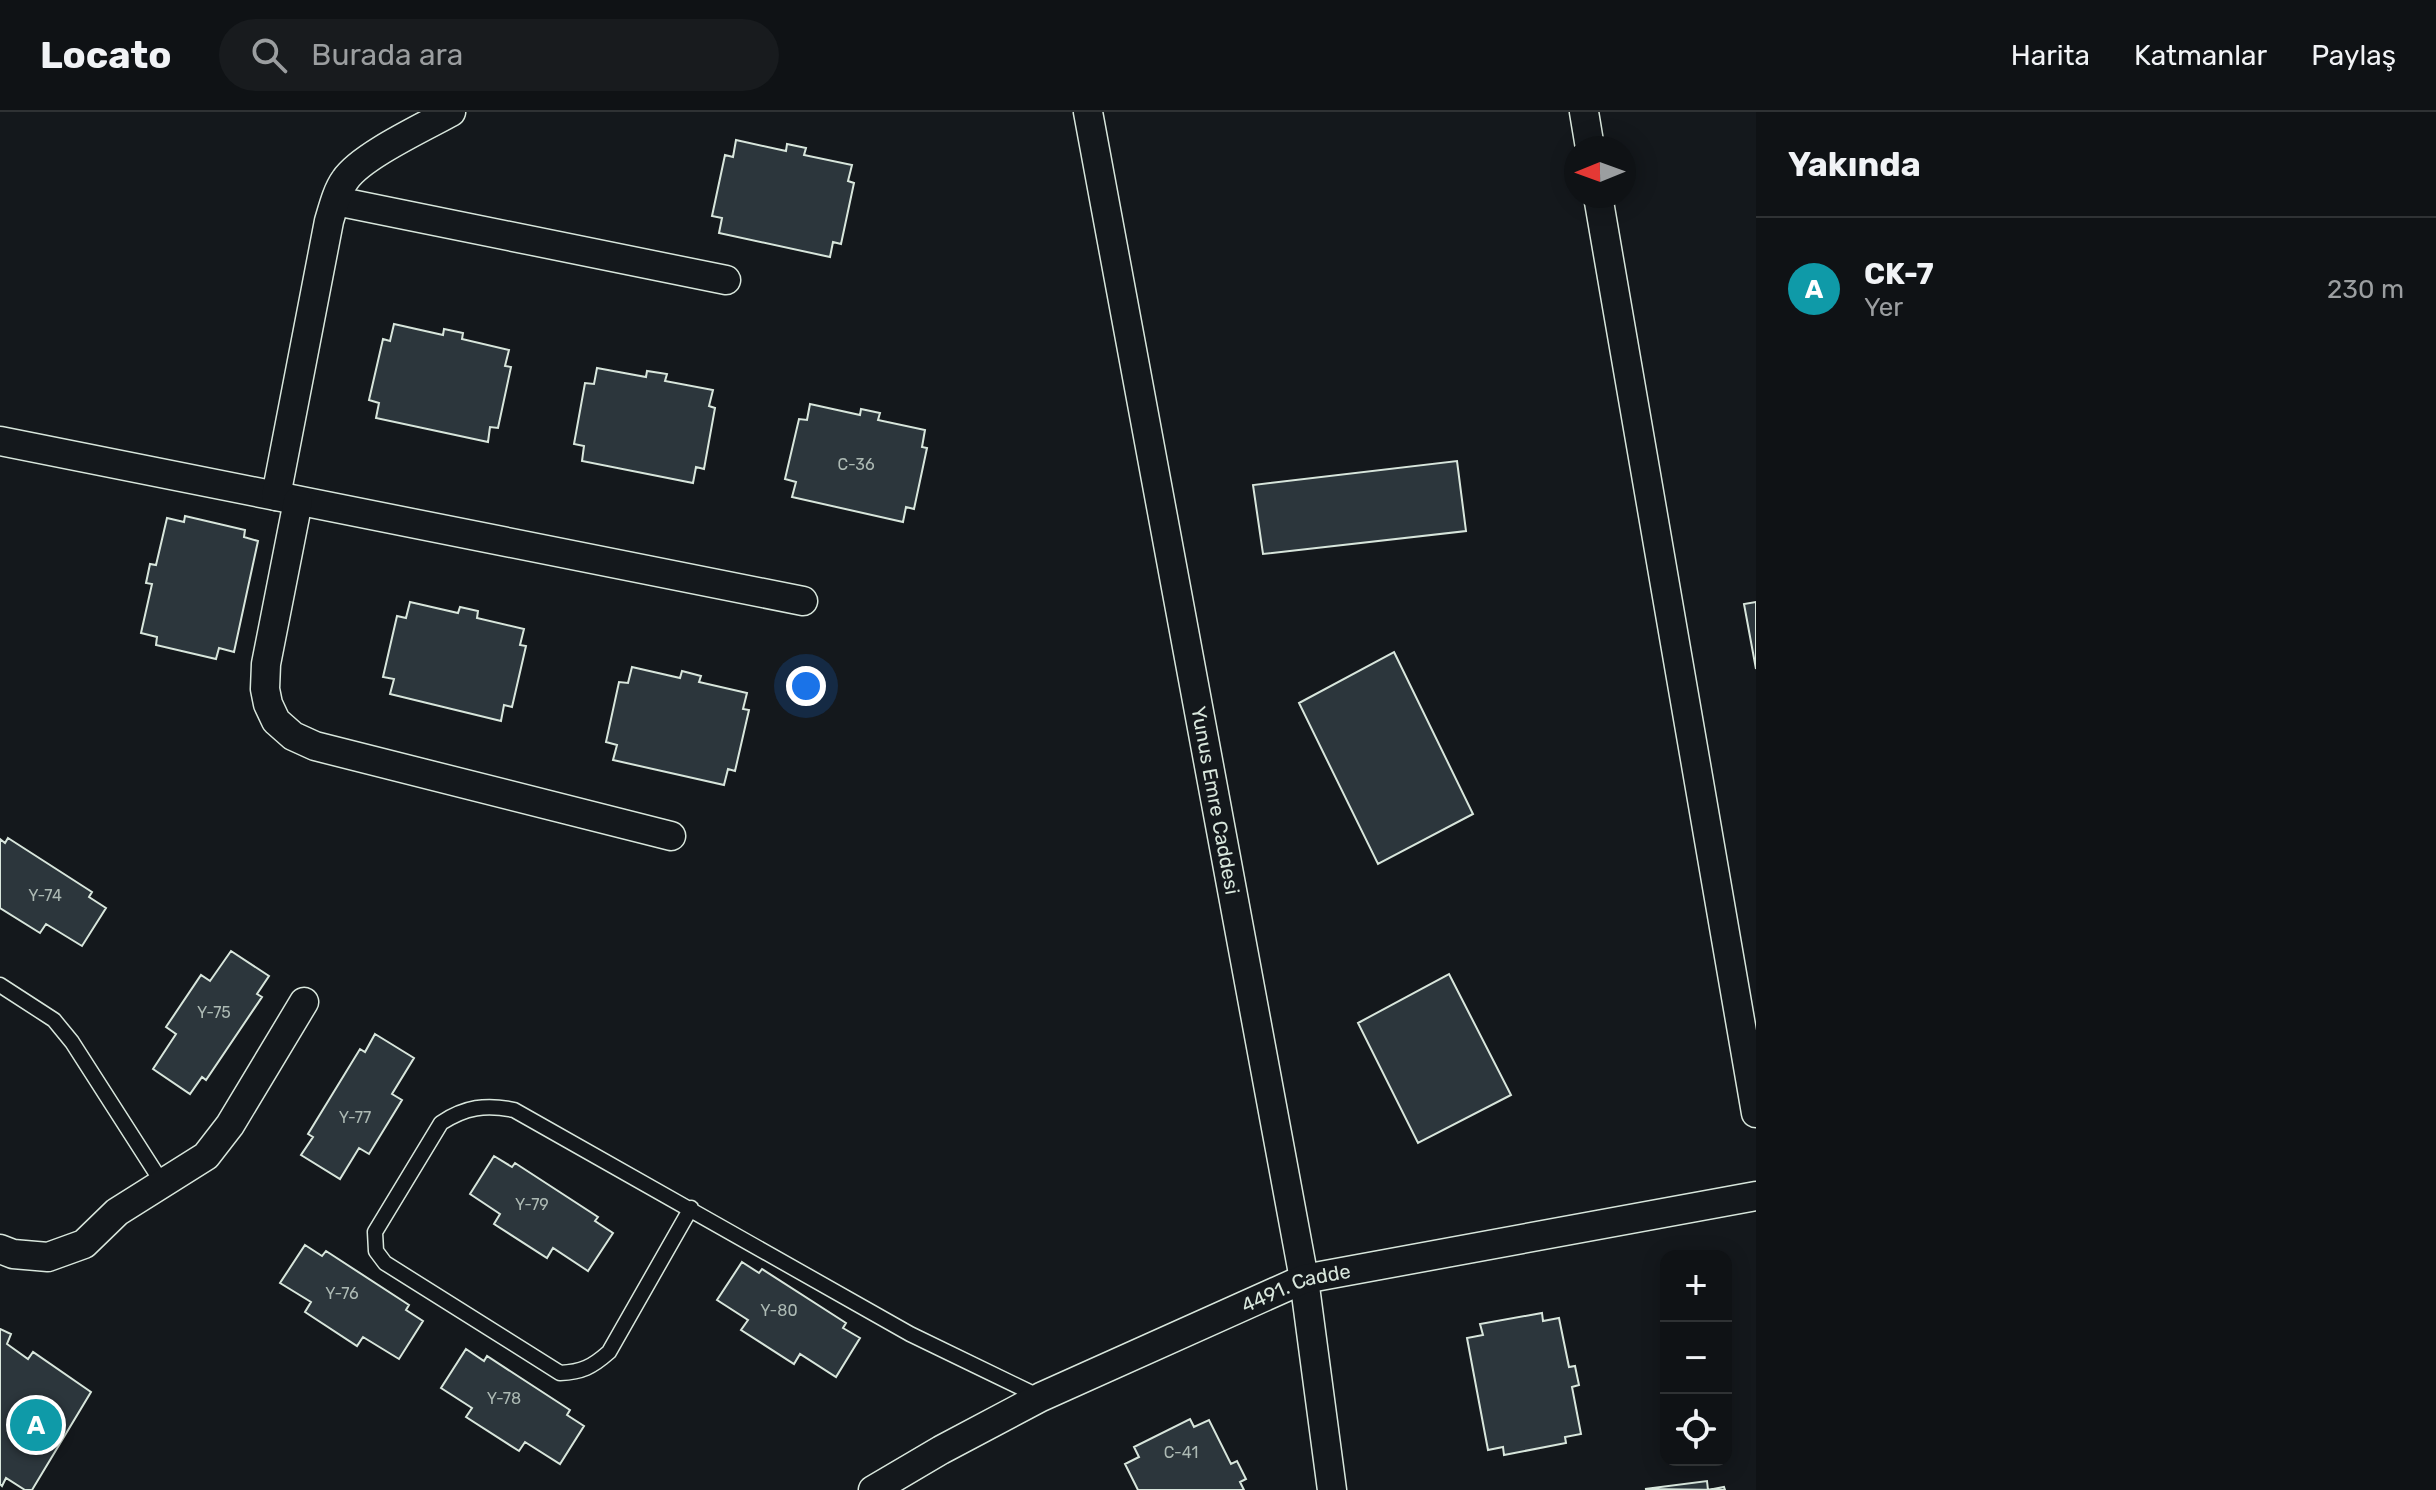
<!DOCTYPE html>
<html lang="tr">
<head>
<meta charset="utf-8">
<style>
	:root { --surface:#0f1215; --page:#181b1e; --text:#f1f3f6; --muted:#9b9ea0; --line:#2f3234; --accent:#2563eb }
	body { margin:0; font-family:Rubik,sans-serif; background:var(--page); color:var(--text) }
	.controls { position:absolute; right:24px; bottom:24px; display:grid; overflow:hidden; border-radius:16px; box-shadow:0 4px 20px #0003 }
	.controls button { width:72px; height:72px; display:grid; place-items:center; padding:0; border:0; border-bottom:2px solid var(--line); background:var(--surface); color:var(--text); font:40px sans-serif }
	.compass { position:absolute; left:1564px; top:24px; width:72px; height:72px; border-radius:50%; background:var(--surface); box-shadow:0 4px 20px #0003; rotate:269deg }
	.you { position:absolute; left:806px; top:574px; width:28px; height:28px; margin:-20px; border:6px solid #fff; border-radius:50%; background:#1a73e8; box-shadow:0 0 0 12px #1a73e833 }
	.badge { display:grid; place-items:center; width:52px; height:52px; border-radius:50%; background:var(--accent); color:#fff; font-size:26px; font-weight:700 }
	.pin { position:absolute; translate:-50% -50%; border:4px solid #fff; box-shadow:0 2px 8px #0006 }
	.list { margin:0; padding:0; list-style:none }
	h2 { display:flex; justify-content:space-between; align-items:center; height:104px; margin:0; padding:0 32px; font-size:34px }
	h2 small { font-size:26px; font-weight:400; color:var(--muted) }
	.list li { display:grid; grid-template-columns:52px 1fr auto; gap:24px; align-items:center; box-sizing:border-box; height:144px; padding:0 32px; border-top:2px solid var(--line) }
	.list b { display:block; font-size:30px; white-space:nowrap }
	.list p { margin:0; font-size:26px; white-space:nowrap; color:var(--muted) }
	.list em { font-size:26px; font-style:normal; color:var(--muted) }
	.icon { flex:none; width:44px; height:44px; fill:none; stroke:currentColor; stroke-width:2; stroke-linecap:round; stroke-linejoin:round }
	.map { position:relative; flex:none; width:1756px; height:1378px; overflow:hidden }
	header { display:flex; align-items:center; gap:48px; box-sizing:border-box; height:112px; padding:0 40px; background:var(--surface); border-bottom:2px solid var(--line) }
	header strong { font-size:38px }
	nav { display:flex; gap:44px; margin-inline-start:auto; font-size:28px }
	.search { width:560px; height:72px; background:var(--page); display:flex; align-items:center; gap:20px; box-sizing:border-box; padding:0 28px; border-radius:44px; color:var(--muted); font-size:30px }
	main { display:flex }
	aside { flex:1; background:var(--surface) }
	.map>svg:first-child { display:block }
	.building { fill:#2c363c; stroke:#d8e6dc; stroke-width:2 }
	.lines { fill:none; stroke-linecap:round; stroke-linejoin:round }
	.lane-casing { stroke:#d8e6dc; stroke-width:17 }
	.street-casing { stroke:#d8e6dc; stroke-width:31 }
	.lane { stroke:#14181c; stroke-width:14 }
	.street { stroke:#14181c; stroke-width:28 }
	.labels { text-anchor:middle; stroke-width:6; stroke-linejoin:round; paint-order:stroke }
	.number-label { font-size:16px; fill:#adbab4 }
	.street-label { font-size:20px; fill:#d8e6dc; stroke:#14181c }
</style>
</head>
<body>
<header>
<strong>Locato</strong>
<div class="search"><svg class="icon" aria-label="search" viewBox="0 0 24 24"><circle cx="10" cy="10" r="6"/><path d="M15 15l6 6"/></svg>Burada ara</div>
<nav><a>Harita</a><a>Katmanlar</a><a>Paylaş</a></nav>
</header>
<main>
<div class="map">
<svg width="1756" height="1378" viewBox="0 0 1756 1378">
	<rect width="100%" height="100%" fill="#14181c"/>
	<path class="building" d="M736,28L786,39L787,32L806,36L804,43L852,53L848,69L854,71L841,132L833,130L830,145L719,121L722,106L712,104L725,43L733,45Z
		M394,212L443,223L444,217L463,221L462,227L509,238L505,254L511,255L498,316L490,315L488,330L376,306L379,291L369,288L383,227L390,229Z
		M597,256L646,265L647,259L667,262L665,269L713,278L709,294L715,296L704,357L696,355L693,371L582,349L584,334L574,332L585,271L594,272Z
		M810,292L860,303L861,297L880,301L878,308L925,318L922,335L927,336L914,397L906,395L903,410L792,385L796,370L785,367L799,307L807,308Z
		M1457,349L1466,419L1263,442L1253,373Z
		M185,404L245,418L244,425L258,429L234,540L219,536L216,547L156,533L157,525L141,521L152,472L146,471L150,452L156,453L167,406L184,410Z
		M410,490L458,501L460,495L478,499L477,506L524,517L520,533L526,534L512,595L504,593L501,609L390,582L394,567L383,565L397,504L406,506Z
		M1756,490V557L1744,492Z
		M1394,540L1473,702L1378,752L1299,591Z
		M632,555L680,566L682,559L701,564L699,570L747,581L743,597L749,598L735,659L728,657L724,673L613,648L617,633L606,630L619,570L628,571Z
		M8,726L92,780L89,785L106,796L82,834L46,812L40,821L0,796V727L5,731Z
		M231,839L269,864L257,882L262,885L206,968L202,965L190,982L153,957L176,922L166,915L201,863L210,869Z
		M1449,862L1511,983L1418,1031L1358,911Z
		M375,922L414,946L392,982L402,988L369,1042L359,1036L340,1067L301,1043L313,1025L308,1022L360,937L365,940Z
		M494,1044L512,1055L515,1051L598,1105L595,1109L613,1121L588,1159L553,1136L547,1146L494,1112L500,1102L470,1082Z
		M305,1133L322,1144L326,1139L409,1193L406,1198L423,1209L399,1247L363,1225L357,1234L305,1200L311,1190L280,1171Z
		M742,1150L759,1161L762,1157L846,1211L843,1216L860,1226L836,1265L800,1242L794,1252L741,1218L748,1208L717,1188Z
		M1542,1201L1543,1209L1559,1206L1569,1255L1575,1254L1579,1273L1572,1275L1581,1322L1565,1325L1566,1331L1504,1343L1503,1335L1488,1338L1467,1226L1483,1223L1480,1212Z
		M0,1217L11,1222L7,1232L28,1247L33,1240L91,1280L32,1378H25L6,1366L2,1374L0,1372Z
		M466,1237L484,1249L487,1244L570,1298L567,1303L584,1314L560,1352L525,1330L519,1339L466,1305L472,1296L441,1276Z
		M1190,1307L1194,1315L1209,1308L1231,1352L1237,1349L1246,1367L1240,1370L1244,1378H1138L1125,1352L1139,1345L1134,1335Z
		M1707,1369L1708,1378L1724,1375L1725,1378L1645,1377Z"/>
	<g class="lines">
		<defs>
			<path id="lane" d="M0,873L54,908L72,930L163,1072
				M691,1096L609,1240C592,1255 582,1260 560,1261L385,1151L376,1139L375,1120L441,1011C465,995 486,992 514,998L910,1222L1040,1285"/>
			<g id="street">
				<path id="s1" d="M1088,0L1304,1167L1332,1378"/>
				<path d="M1584,0L1590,36"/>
				<path d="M1598,84L1756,1001"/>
				<path d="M336,89L726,168"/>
				<path d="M0,329L803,489"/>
				<path d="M276,384L329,109C333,96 337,79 345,68C361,44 424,15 451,0"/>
				<path d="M298,389L266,552L265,577L268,592L276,609L293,624L315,634L671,724"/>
				<path d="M0,1137L13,1142L48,1145L84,1132L117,1100L206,1044L230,1013L304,890"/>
				<path id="s2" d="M873,1378L941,1338L1041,1285L1304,1167L1756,1084"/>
			</g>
		</defs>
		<use href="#lane" class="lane-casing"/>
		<use href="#street" class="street-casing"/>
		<use href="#lane" class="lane"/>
		<use href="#street" class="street"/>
	</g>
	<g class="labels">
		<g class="number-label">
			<text x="856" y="358">C-36</text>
			<text x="45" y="789">Y-74</text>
			<text x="214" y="906">Y-75</text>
			<text x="355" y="1011">Y-77</text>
			<text x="532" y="1098">Y-79</text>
			<text x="342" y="1187">Y-76</text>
			<text x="779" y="1204">Y-80</text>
			<text x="504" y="1292">Y-78</text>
			<text x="1181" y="1346">C-41</text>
		</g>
		<g class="street-label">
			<text dy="7" stroke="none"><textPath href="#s1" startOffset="700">Yunus Emre Caddesi</textPath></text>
			<text dy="7" stroke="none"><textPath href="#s2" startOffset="470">4491. Cadde</textPath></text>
		</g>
	</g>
</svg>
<div class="controls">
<button>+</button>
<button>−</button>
<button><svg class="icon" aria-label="locate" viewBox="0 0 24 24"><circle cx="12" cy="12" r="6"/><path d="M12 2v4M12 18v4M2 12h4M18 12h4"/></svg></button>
</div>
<svg class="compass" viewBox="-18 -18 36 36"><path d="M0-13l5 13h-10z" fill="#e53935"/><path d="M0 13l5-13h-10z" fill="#9b9ea0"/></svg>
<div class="you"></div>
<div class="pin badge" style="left:36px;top:1313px;background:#0f9aa8">A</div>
</div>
<aside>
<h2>Yakında<small></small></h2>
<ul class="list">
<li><span class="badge" style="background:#0f9aa8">A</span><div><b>CK-7</b><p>Yer</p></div><em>230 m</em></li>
</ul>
</aside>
</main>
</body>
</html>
